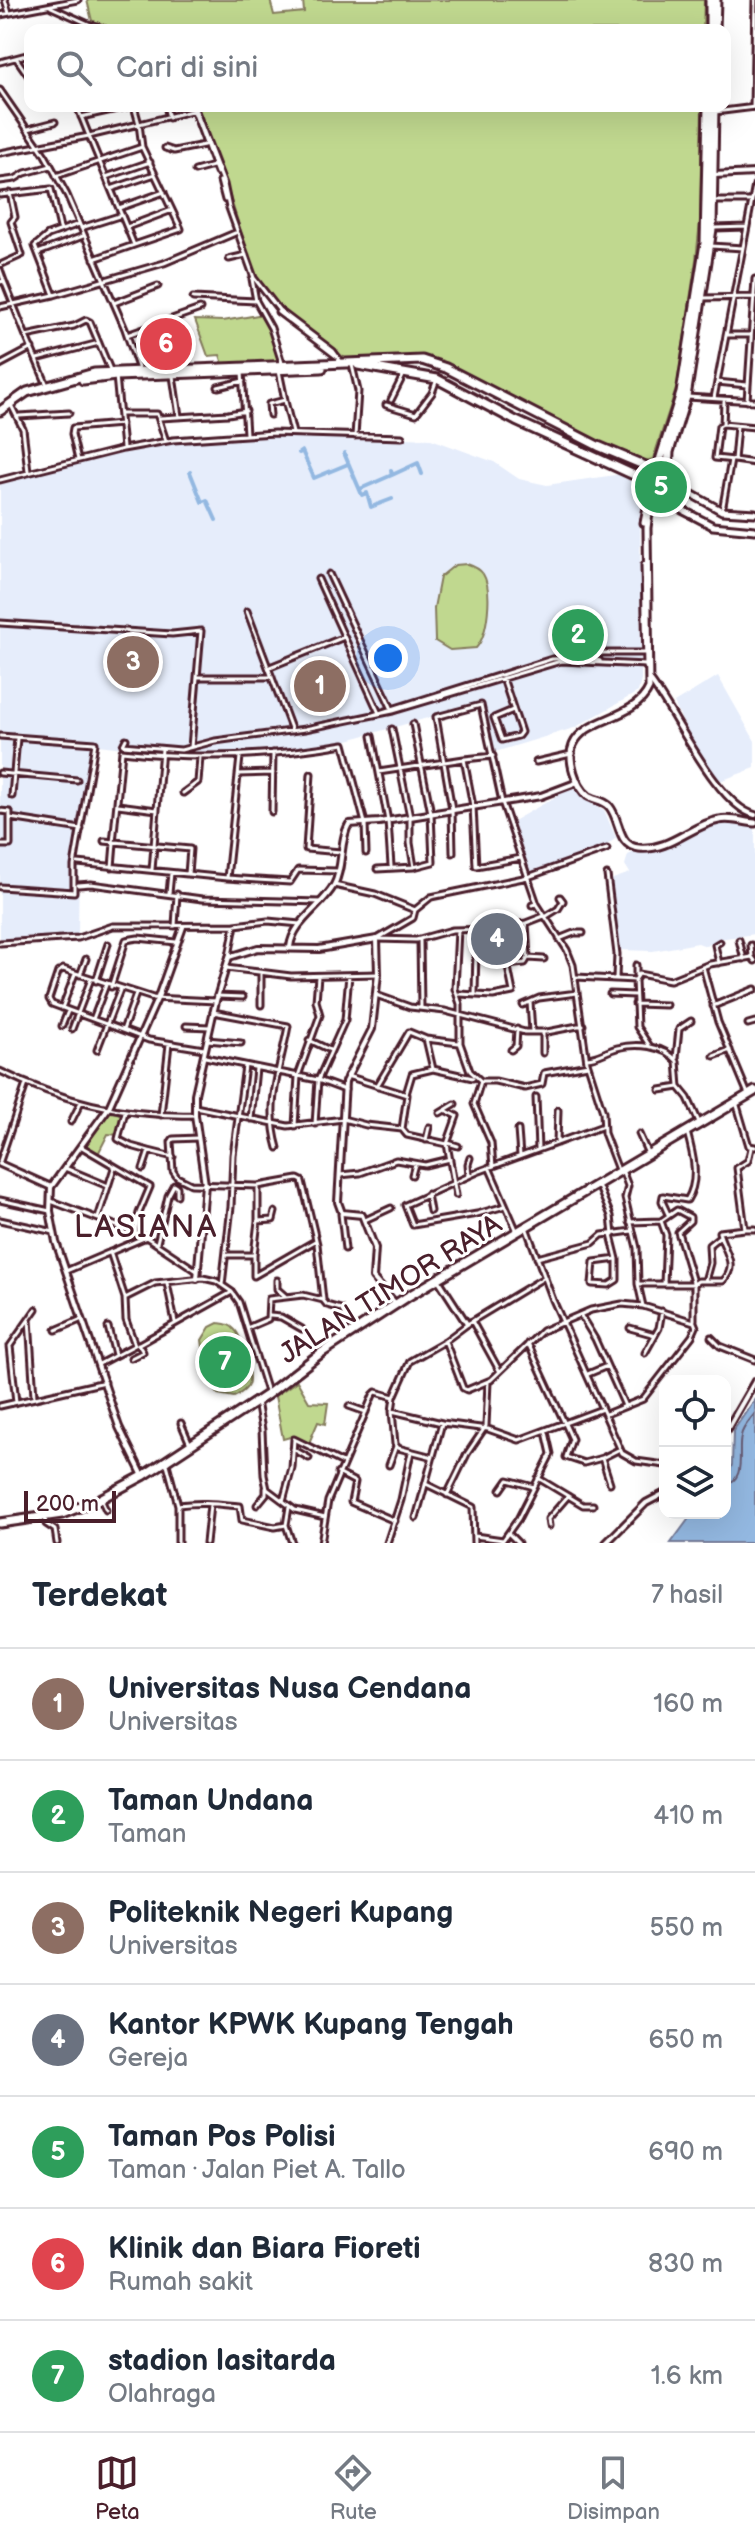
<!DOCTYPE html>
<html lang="id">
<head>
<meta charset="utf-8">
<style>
	:root { --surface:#fff; --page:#f2f2f3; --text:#1f2937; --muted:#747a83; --line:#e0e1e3; --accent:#4a1f2b }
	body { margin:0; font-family:"Balsamiq Sans",sans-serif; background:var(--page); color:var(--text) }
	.controls { position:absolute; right:24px; bottom:24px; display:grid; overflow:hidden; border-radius:16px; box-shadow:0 8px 32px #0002 }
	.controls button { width:72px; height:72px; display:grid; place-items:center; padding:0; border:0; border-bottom:2px solid var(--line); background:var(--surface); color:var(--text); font:40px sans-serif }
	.scale { position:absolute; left:24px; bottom:20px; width:92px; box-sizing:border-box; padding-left:8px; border:4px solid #4a1f2b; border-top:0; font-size:22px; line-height:28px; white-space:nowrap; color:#4a1f2b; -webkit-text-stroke:6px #fff; paint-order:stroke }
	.you { position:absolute; left:388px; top:658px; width:28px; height:28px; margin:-20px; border:6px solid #fff; border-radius:50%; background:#1a73e8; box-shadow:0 0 0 12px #1a73e833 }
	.badge { display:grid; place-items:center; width:52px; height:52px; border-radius:50%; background:var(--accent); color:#fff; font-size:26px; font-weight:700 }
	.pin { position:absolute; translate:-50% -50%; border:4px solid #fff; box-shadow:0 2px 8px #0006 }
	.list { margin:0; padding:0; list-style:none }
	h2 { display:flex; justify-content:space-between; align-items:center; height:104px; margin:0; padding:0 32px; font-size:34px }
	h2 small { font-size:26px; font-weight:400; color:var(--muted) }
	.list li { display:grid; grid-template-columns:52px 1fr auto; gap:24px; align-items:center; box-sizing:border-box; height:112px; padding:0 32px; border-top:2px solid var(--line) }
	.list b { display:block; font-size:30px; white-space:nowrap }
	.list p { margin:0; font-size:26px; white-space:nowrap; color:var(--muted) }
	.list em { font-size:26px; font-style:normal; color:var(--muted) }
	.icon { flex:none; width:44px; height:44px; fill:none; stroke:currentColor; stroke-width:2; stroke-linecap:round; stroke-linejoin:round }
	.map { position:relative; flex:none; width:755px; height:1543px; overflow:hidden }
	.search { position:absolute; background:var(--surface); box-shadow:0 8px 32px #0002; left:24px; right:24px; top:24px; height:88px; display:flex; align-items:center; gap:20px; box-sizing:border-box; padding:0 28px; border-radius:16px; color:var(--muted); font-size:30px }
	.sheet { height:888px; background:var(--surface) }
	nav { display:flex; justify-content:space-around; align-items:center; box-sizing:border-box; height:112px; border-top:2px solid var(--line); background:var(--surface); font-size:22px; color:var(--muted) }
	nav a { display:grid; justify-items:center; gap:4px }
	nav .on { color:var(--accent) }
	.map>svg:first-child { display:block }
	.built { fill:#e6edfb }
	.green { fill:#c0d88f; stroke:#857c5d; stroke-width:2 }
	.water { fill:#93b8e1; stroke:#767b98; stroke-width:2 }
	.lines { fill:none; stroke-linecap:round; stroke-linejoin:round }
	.shore { stroke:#675c74; stroke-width:2 }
	.canal { stroke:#93b8e1; stroke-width:4 }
	.minor-casing { stroke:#4a1f2b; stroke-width:9 }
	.tertiary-casing { stroke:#4a1f2b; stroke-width:10 }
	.secondary-casing { stroke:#4a1f2b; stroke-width:11 }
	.trunk-casing { stroke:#4a1f2b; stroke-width:13 }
	.minor { stroke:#fff; stroke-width:3 }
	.tertiary { stroke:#fff; stroke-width:4 }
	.secondary { stroke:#fff; stroke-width:5 }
	.trunk { stroke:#fff; stroke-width:7 }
	.labels { text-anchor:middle; stroke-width:6; stroke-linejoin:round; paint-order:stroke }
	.street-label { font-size:28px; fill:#4a1f2b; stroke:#fff }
	.quarter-label { font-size:32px; letter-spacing:2px; fill:#4a1f2b; stroke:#fff }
</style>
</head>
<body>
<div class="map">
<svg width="755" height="1543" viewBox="0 0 755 1543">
	<rect width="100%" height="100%" fill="#fff"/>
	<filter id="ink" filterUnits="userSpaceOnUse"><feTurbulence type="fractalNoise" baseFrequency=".0125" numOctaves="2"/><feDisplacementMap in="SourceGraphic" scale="16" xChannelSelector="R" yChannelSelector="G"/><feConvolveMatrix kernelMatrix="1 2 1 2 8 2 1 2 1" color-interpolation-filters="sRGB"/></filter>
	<g filter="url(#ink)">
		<path class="built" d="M298,434L431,439L494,462L519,479L547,485L622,474L639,480L645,495L640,520L641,680L638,692L574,728L495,752L482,703L344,741L250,755L166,753L98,745L79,855L78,935L47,939H0V482L153,445L187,440Z
			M718,676L755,741V768L720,781L713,775L688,733L674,703Z
			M575,786L587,801L604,810L616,838L606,846L529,874L513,821Z
			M728,824L755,827V934L718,939L706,946L698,943L653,951L618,950L609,886L613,879L630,873L625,865L628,855L634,852H653L667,848L715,825Z"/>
		<path class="green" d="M87,0H270L274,15L304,12L303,0H704L703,30H118L92,21Z
			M197,106H702L700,221L696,260L677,386L653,459L646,461L604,445L448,364L425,357L345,358L280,312L272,296L256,279L226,184Z
			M264,314L280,363L223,364L220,355L208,356L195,320L223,321Z
			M467,564C473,566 480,569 483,574C493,590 488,635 476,648L450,650L435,641L434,608L440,577L455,565Z
			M110,1111L123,1115L118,1135L108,1134L98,1154L85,1147Z
			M218,1323C225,1324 230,1324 235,1330C242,1337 252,1376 248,1385C246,1391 239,1394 234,1397L218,1394L207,1376L202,1340L210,1327Z
			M297,1381L309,1402L328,1403L325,1424L318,1422L309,1443L294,1436L283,1439L275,1396Z"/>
		<path class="water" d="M755,1399V1543H671L693,1513H725V1486L732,1465L733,1431Z"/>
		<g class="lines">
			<path class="shore" d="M725,1484C747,1481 737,1452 741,1436C742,1428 750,1420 755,1413"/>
			<path class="canal" d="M299,453L302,451L314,478L348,464
				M344,453L362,495L367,493L371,507L392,499
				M190,472L202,502L207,500L216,520
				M392,475L418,463L422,474
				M360,489L392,475L391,470"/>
			<defs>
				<path id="minor" d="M5,0L9,13
					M51,7L102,30
					M0,15L78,0
					M94,25L108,30
					M16,58L30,78
					M0,62L30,54
					M0,90L45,155L67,195L125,329L139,370
					M134,106L139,124L195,110
					M166,106L169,118
					M192,106L217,173
					M194,106L224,184L229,208L254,278L279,310L333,351L341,362
					M753,107L755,0
					M715,112L755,107
					M81,117L130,106
					M28,129L55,122
					M165,148L174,151L204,145
					M0,153L89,136L77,106
					M195,171L213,166
					M56,176L142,147
					M106,177L150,162
					M0,181L15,179L25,173L51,166
					M220,181L225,200
					M111,189L155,174
					M0,195L51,189L60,228
					M713,201H752
					M119,208L164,192
					M79,224L48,235L35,246L54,295L164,263L235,233
					M127,227L172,210
					M81,228L122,215
					M715,228L747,227
					M711,246L743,248
					M38,253L83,236
					M94,259L134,245L89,136L139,124L142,147L181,229L134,245
					M229,259L246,255
					M0,265L22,255L11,222L15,217L10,193
					M0,270L4,281L0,282
					M252,279L256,301
					M4,281L26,336
					M193,298L256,301L271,328L283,366
					M702,298L755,297
					M114,303L158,286
					M0,307L54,295
					M278,312L336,356
					M127,335L200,309
					M726,335H750
					M37,359L99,343
					M0,365L32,348
					M352,365L358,391L355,436
					M242,372L246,434
					M116,376L123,448
					M173,376L179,416
					M717,382L747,385
					M47,385L26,336L74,326L86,320L90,322L111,372
					M218,387L243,381
					M687,397L755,401
					M714,398L755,185
					M391,400L403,376
					M285,401L293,433
					M747,401L755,279
					M724,402L723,424L719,426L715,458L734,460L737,426
					M386,405L416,414L432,393L437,379
					M12,407L23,429L28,471
					M120,414H157L166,441
					M270,415L269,404L285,400L279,371
					M19,416L69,413
					M160,418L228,414L246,411
					M723,424L755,427
					M78,460L72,434L73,428L121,424
					M734,460L755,463
					M0,480L123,449L173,440L274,433L402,437
					M722,511L731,460
					M329,574L391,707
					M318,579L378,711
					M247,611L292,731
					M0,623L172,634L201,631L191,747
					M593,659L602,653H647
					M270,667L344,637
					M197,677H272
					M503,678L521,732L518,736L502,740L494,718L513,710
					M373,715L552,659L587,657L600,661
					M392,729L410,817V843L414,867
					M0,736L95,743L74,866V892L0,887
					M372,736L388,821L391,866
					M126,739L123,745L181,750L215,741L305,729L393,711L561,661L646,665
					M465,759L493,756
					M536,762L571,754
					M379,772L464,759L473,806L476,866L521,858
					M0,773L77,780
					M238,774L273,773
					M311,774L306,849L341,852
					M183,793L198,782L200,757
					M12,796L17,738
					M118,805L157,810
					M0,811L10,812V818
					M272,812L273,753
					M104,841L190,849L188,874
					M113,843L122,751C197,760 269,757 344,744L365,823L366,853
					M0,845H10V818L81,829
					M453,853L452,809L436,717L481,705L502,802L537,904
					M78,863L227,878L240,757
					M112,867L114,843
					M377,869L414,867L433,862L431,813L413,724
					M152,870L162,749
					M607,875L617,954L616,978
					M227,878L290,882L298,870L338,871
					M78,885L91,884L202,899L321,902
					M334,885L375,894L415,910L413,918L377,939
					M169,893L171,873
					M532,905L537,904L567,950L573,965L587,1062L603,1112L604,1133L618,1170
					M415,910L431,897L528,877L607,849
					M545,917L558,909L563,901L560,897
					M235,925L268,921L300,924
					M175,926L177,894
					M458,930L455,989L460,1004V1043L470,1071L481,1081L474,1104L491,1143L493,1166
					M377,939L416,940L452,930L493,929L526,923
					M559,939L574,933H583
					M420,940L421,1008
					M739,940L744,959
					M0,943L78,938L113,926L235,925L229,956
					M751,945L752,957
					M544,959L528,958L526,923L544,916
					M719,963L715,945L720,942
					M507,965L525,963L528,958
					M703,967L718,1022L748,1094
					M226,968L291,976L378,974
					M80,975L86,959
					M636,975V965
					M576,977L635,980L637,1027L649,1045
					M635,980L639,974L670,980L710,964L752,957L755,961
					M96,981L108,944
					M111,987L126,940L138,938L176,942
					M460,994L493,996L513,992L500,928
					M475,994L476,949
					M610,994L635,995
					M376,995L410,1007L445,1011L525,1032H547L583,1025
					M217,996L243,997
					M530,1002L532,1032
					M635,1004L666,1005
					M261,1005V973
					M523,1005L539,998L577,993
					M713,1006L755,989
					M62,1008L75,974
					M213,1012L288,1026C280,1070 265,1103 278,1148
					M93,1019L106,985
					M748,1024L755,1022
					M62,1026L68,1011
					M186,1026L210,1027
					M72,1029L91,979
					M123,1030L136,994
					M543,1033V1053
					M426,1039L433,1069L473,1078
					M207,1040L241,1043
					M309,1040L330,1050
					M204,1049L149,1040L52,1004L49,999L58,972L63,969L153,998L216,1001
					M97,1050L120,990
					M511,1050L516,1046L517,1029
					M714,1056L730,1050
					M205,1057L318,1080L345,1090
					M587,1058C599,1057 606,1051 617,1048C637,1043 663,1045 677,1061L679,1087L688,1098L699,1122
					M676,1058L679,1029L691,1021
					M0,1071C61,1101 127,1117 195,1115
					M347,1076L407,1095L402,1129
					M481,1081H495L525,1088L542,1084L544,1073L588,1065
					M377,1086L409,1032L426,1039L459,1043
					M660,1090L679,1087
					M406,1094L412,1074L433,1069
					M536,1097L538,1150
					M736,1102L749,1146L755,1147
					M195,1107L288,1126L343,1119L366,1125L402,1129L407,1135L447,1144
					M445,1110L457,1116L447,1144L456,1195
					M125,1112L118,1139L131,1146L149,1151L143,1169
					M440,1113L455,1104
					M161,1115L169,1044
					M251,1119L256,1068
					M71,1122L81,1102
					M315,1124L318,1080L345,1020L349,975
					M295,1126L298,1076L320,1015L316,1001L318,976
					M518,1130L520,1156
					M639,1134L648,1154
					M198,1138L173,1139L171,1142L173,1171L177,1177L191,1184L258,1186L298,1179L302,1181L317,1244L323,1300L327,1305L341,1309L353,1329
					M426,1140L429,1127
					M448,1143L458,1146
					M557,1143L558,1110
					M82,1147L150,1187L139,1213L135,1232
					M149,1151L173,1157
					M0,1161L26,1084
					M489,1167L516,1229
					M65,1168L108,1186
					M622,1170L628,1186L625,1198L637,1248L638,1284L643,1306
					M340,1175L360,1173L396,1160L425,1165L450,1159
					M412,1175L415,1164
					M469,1176L468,1164L470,1158
					M598,1185L611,1216L613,1235
					M427,1194L430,1211
					M0,1200L50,1211
					M51,1201L146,1237L197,1271
					M505,1206L477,1214L413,1225L405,1205L480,1171L603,1126
					M341,1214L345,1249
					M668,1214L662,1201L663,1196L687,1200C700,1180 693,1154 687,1132
					M98,1218L114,1168
					M0,1220L54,1232
					M365,1220L391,1208
					M258,1221V1186
					M661,1221L677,1210L690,1217V1221L678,1232L693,1282
					M630,1222L661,1221L666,1235L664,1284
					M526,1227L553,1300L622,1453L636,1461L665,1465
					M745,1229H755
					M611,1235L617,1259V1280L609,1285L592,1284L594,1262L617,1259
					M157,1243L168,1196L174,1185L177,1187V1195
					M110,1252L125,1298
					M226,1255H254L258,1221L273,1220L275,1212
					M254,1255V1276L315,1241
					M537,1258L593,1243L602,1235L632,1231
					M66,1271L146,1237
					M277,1280V1289L285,1296
					M705,1281L710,1263L709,1245L720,1236
					M167,1283L175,1322
					M638,1284H694V1320
					M694,1284L698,1281H723C739,1265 724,1251 719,1232L745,1229L737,1168L748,1161L751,1148
					M222,1285L231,1207L233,1155L245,1066
					M270,1316L281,1317L302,1329
					M581,1316L595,1339L625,1406
					M29,1319L36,1309
					M472,1321L499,1370
					M108,1327L115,1355
					M247,1328L268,1319L269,1299L303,1295L323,1300
					M630,1328L655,1335
					M56,1330L82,1319
					M711,1337L720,1346L755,1360
					M445,1341L463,1388L467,1390L491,1380L542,1331L591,1310L622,1304L643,1306L694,1322L696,1327L692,1336L643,1399L606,1414
					M528,1343L572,1439L566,1457L584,1463L602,1458
					M139,1344L232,1292
					M645,1353L659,1328L662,1311
					M131,1358L143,1352L138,1344
					M99,1364L135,1345L126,1320L125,1298L155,1283L203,1278L216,1281L232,1292L239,1302L267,1392
					M588,1374L607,1366
					M257,1401L262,1430L264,1475L267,1489L295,1510L325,1517
					M16,1402L10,1346L29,1319L34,1397
					M0,1406L105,1382
					M349,1406L366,1412
					M392,1411L442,1423L488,1429L519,1440L602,1409
					M181,1423L190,1444
					M293,1449L309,1458
					M433,1457L398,1448L395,1444L392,1411L394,1397L410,1361L445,1341L469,1323L545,1277
					M167,1464L178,1505V1543
					M389,1465L396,1446
					M338,1473L355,1482L351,1502L395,1521
					M538,1478L583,1505H593
					M610,1483L602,1458L620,1449
					M426,1484L473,1507L474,1543
					M501,1490L508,1480L534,1487
					M447,1495L467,1454L486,1426L488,1382
					M101,1499L106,1510
					M283,1501L292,1468L294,1439L343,1463
					M178,1505C200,1502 217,1504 240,1506L242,1520L275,1527L286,1525
					M257,1505L266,1494V1488
					M289,1507L286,1525L292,1543
					M45,1518L46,1524L55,1530L57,1543
					M416,1518L442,1423
					M549,1526L548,1519L568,1496
					M509,1534L518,1543
					M475,1536L503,1540
					M206,1543L210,1505
					M321,1543L328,1501L373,1395L376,1392L394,1397
					M387,1543L401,1500L411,1452
					M501,1543L518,1519L551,1454L546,1432"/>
				<path id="tertiary" d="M714,175L755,173
					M650,680C675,712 717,806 755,815
					M290,947C293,921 322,907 334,885C344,867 339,841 349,824L379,822L541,796L578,782
					M0,1164L51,1187
					M197,1279L205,1184L195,1115V1094L216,1001L229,957L258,948L319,949L377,939L378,974L372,1029L345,1082L338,1202L342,1213L362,1215L375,1248L373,1278L395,1303
					M438,1279L467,1324
					M725,1433L755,1381
					M143,1476L119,1427L56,1242L50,1211L51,1187L109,1107L158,997L183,927
					M606,1543L646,1503L665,1493"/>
				<path id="secondary" d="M675,485L722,511L755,513
					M665,501L713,526L755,530
					M658,502L649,513L647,528L649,688C635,720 585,717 573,745C567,759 576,787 588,796C594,800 603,800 609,806C621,820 617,846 639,848C670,851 691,825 719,820C731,817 743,822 755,823
					M644,523L649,497
					M645,565L647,667"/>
				<path id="trunk" d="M710,30V0
					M715,30L716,0
					M358,365L437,379L516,421L647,481
					M83,380L116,376L322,368
					M0,411L27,392L94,373L422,360L446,368L598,446L648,467L655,474
					M645 487a15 15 0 1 1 30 0a15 15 0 1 1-30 0Z
					M656,473L681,393L705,243L708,106
					M668,475L669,452L686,397L712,229L714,106
					M0,1523L62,1514L98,1500L143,1476L268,1394L321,1353L407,1297L755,1091"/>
			</defs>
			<use href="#minor" class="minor-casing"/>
			<use href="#tertiary" class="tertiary-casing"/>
			<use href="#secondary" class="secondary-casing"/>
			<use href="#trunk" class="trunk-casing"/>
			<use href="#minor" class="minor"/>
			<use href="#tertiary" class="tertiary"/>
			<use href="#secondary" class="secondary"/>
			<use href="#trunk" class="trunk"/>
		</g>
	</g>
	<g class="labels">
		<g class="street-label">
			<text transform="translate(390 1288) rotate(-32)" y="10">JALAN TIMOR RAYA</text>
		</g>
		<g class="quarter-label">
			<text x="146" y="1237">LASIANA</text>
		</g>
	</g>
</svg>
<div class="controls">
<button><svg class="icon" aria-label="locate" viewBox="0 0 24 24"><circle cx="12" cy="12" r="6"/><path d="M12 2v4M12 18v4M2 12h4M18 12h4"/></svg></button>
<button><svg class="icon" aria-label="layers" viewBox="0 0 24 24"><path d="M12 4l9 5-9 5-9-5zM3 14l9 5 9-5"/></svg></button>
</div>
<div class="scale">200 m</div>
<div class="you"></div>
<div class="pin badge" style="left:320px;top:686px;background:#8d6e63">1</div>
<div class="pin badge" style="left:578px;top:635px;background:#2e9e5b">2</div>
<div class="pin badge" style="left:133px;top:662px;background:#8d6e63">3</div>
<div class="pin badge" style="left:497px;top:939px;background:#6b7280">4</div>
<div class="pin badge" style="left:661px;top:487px;background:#2e9e5b">5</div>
<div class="pin badge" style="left:166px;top:344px;background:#e0444e">6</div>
<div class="pin badge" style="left:225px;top:1362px;background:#2e9e5b">7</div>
<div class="search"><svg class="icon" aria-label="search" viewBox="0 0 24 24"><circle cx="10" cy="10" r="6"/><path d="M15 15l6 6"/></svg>Cari di sini</div>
</div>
<section class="sheet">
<h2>Terdekat<small>7 hasil</small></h2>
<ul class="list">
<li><span class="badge" style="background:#8d6e63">1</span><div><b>Universitas Nusa Cendana</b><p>Universitas</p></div><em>160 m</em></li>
<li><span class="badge" style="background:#2e9e5b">2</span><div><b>Taman Undana</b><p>Taman</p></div><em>410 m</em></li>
<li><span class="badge" style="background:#8d6e63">3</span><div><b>Politeknik Negeri Kupang</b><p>Universitas</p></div><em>550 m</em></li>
<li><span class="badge" style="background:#6b7280">4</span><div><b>Kantor KPWK Kupang Tengah</b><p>Gereja</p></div><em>650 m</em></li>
<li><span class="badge" style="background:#2e9e5b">5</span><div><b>Taman Pos Polisi</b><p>Taman · Jalan Piet A. Tallo</p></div><em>690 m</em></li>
<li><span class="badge" style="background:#e0444e">6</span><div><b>Klinik dan Biara Fioreti</b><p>Rumah sakit</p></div><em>830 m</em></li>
<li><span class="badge" style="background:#2e9e5b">7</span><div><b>stadion lasitarda</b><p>Olahraga</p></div><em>1.6 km</em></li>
</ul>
</section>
<nav>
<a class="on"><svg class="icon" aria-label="map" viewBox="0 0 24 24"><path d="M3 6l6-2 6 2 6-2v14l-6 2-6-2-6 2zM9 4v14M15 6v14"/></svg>Peta</a>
<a><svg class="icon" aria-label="directions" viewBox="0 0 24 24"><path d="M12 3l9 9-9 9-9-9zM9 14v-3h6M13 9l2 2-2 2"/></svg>Rute</a>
<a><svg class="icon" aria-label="saved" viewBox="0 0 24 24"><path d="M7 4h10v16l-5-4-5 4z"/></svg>Disimpan</a>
</nav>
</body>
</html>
